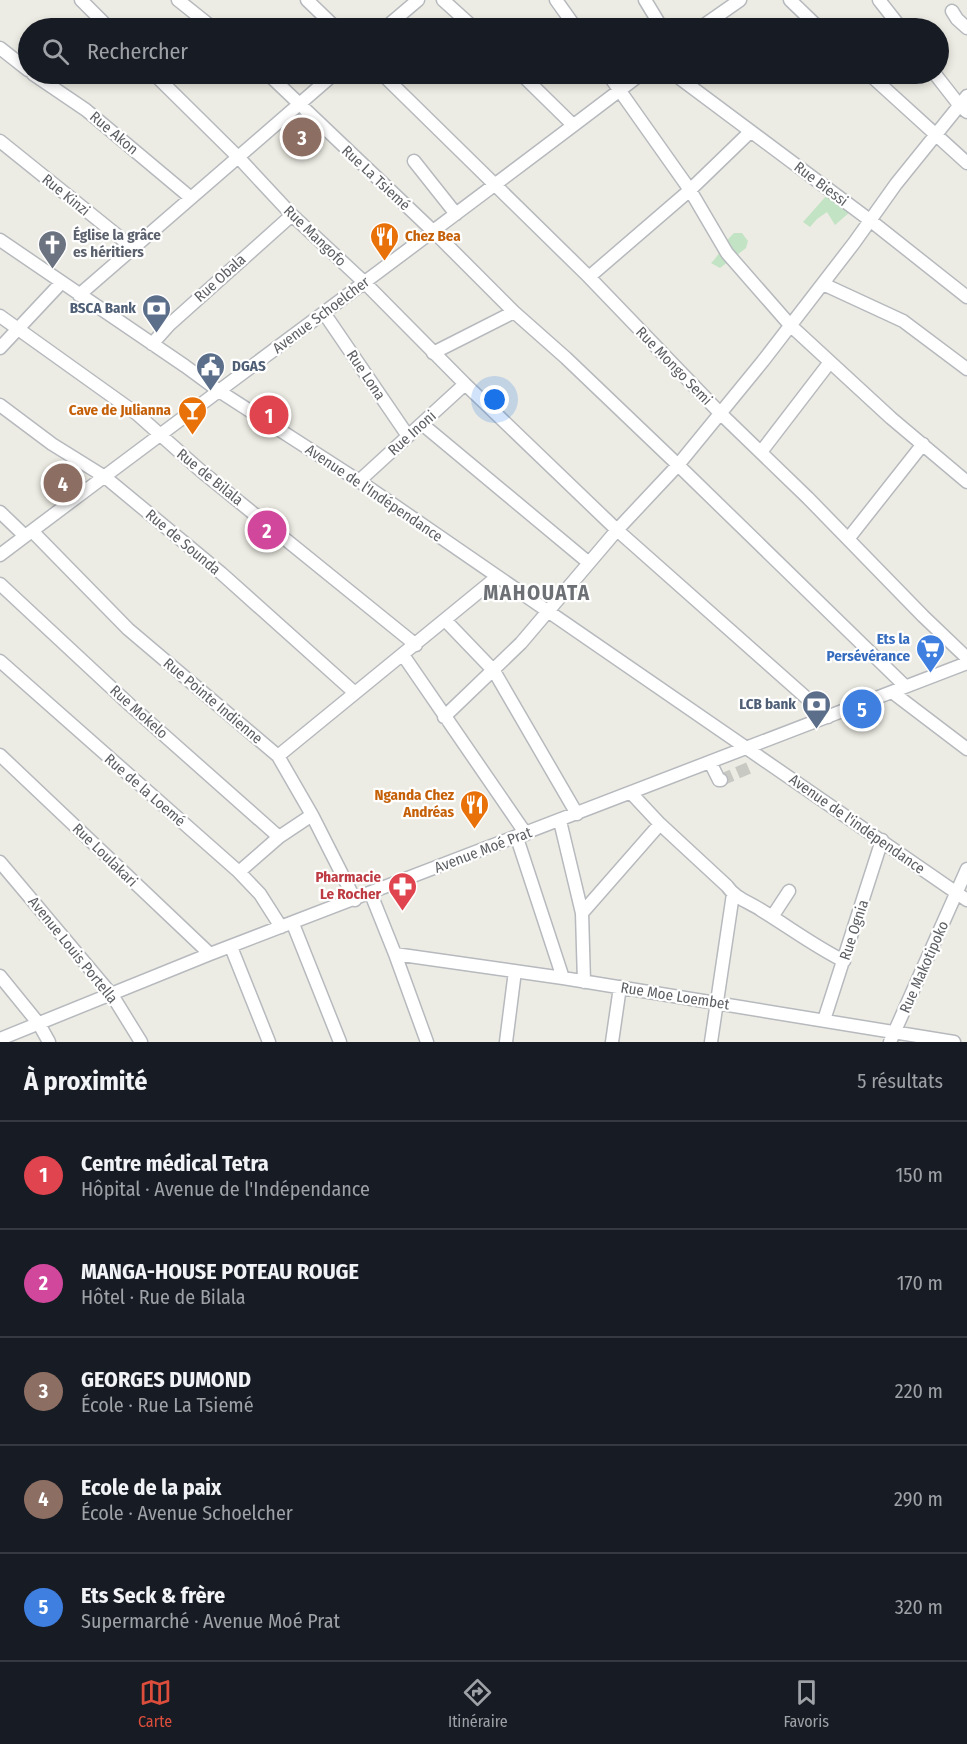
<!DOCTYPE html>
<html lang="fr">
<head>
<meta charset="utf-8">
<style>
	:root { --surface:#171b24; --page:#20242c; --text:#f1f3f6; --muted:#9ea1a6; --line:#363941; --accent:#dc4e3b }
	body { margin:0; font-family:"Fira Sans Condensed",sans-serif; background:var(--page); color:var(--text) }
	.you { position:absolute; left:495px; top:400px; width:21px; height:21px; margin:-15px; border:4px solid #fff; border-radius:50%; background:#1a73e8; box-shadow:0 0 0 9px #1a73e833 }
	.badge { display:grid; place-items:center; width:39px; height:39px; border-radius:50%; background:var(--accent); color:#fff; font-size:20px; font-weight:700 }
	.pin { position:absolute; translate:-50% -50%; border:3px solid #fff; box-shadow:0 2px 6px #0006 }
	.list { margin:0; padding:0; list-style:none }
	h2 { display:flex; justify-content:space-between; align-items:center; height:78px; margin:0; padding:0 24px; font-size:26px }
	h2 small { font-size:20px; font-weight:400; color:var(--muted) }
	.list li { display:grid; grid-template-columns:39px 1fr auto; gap:18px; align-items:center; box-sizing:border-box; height:108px; padding:0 24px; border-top:2px solid var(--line) }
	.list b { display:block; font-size:22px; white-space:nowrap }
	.list p { margin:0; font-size:20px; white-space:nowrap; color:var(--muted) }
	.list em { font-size:20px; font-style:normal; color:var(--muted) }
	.icon { flex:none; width:33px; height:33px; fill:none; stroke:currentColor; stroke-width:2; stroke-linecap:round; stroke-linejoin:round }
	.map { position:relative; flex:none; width:967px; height:1042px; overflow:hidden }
	.search { position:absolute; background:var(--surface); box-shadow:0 3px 9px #0003; left:18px; right:18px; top:18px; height:66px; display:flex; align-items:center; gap:15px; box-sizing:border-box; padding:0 21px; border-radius:33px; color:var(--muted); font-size:22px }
	.sheet { height:618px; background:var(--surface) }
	nav { display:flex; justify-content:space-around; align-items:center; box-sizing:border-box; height:84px; border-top:2px solid var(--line); background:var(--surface); font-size:16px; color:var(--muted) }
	nav a { display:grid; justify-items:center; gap:3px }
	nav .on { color:var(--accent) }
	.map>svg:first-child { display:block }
	.green { fill:#c2e3c4 }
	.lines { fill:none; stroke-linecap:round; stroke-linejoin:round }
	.minor-tunnel { stroke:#c9c9c4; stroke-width:12; stroke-dasharray:12 6; stroke-linecap:butt }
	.minor-casing { stroke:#b6b9bd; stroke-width:15 }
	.minor { stroke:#fff; stroke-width:12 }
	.labels { text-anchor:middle; stroke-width:4.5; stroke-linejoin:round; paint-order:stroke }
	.street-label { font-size:15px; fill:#5c5f63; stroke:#fff }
	.worship-label { font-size:15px; font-weight:bold; fill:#5b616d; stroke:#fff; text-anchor:start }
	.food-label { font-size:15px; font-weight:bold; fill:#c56008; stroke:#fff; text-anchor:end }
	.service-label { font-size:15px; font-weight:bold; fill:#4e5e75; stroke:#fff; text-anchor:end }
	.shop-label { font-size:15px; font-weight:bold; fill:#366cbe; stroke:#fff; text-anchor:end }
	.health-label { font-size:15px; font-weight:bold; fill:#be3a42; stroke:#fff; text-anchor:end }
	.district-label { font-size:21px; font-weight:bold; letter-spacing:1.5px; fill:#6d7175; stroke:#fff }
</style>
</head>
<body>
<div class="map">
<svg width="967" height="1042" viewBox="0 0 967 1042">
	<rect width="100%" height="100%" fill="#edece4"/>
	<path class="green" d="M828,194L850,212L835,225L827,212L817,219L810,227L803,222Z
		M734,233H742L748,241L746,248L720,268L711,263C722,252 723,243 734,233Z"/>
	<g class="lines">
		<path class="minor-tunnel" d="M721,780L751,767"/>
		<defs>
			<path id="minor" d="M81,0L109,28
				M178,0L213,28
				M307,0L336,28
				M443,0L474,28
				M556,0L576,28
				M645,0L662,28
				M790,0L819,28
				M879,0L901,28
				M952,11L957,19L967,28
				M385,28L418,0
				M700,28L740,0
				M0,48L28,70
				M33,74L86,110L191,198
				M154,74L238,157L292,215L365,283L465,384L617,530L828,717
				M268,74L434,232L514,312L566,358L678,465L905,686
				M382,74L589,277L720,413L808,498L923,616L967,658
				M521,74L573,125
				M608,74L690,190L727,253L790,325L891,418L967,482
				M674,74L871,221L967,297
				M869,74L967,163
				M935,74L960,106L967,112
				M0,141L133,248
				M414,161L456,214
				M0,240L185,366L219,391L359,481L967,900
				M589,277L690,190L750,132
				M823,284L903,321L967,369
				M79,295L334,74
				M324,313L408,436
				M0,316L137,414L201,471L416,645
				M152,344L169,325L292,215
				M0,348L61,283
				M433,353L514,312
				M0,405L52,444L105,477L221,573L355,693
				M422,424L589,563
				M761,452L830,362
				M359,481L465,384
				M0,512L25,536
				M32,531L128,629L278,756L312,815L355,900
				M848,539L923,444
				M0,555C213,394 429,236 641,74
				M0,584L130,705L279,837
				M445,620L494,671L577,814
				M403,655L526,834
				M0,661L239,872L260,894L281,927
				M892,692L967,749
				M444,717L521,643L617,530L678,465L763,361L854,243L896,184L967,96
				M0,755L210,954
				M278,756L497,577
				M710,762L719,780H721
				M631,793L660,824L727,886C735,898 749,902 761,910C789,927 814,946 844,961
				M560,821L582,913L584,982
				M517,838L563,978
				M0,862L112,995L141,1042
				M239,872L279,837L312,815
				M371,894L395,954L427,1042
				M582,913L660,824
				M772,917L789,891
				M293,924L340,1042
				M231,947L269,1042
				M395,954L563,978L954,1042
				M0,976L39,1024L49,1042
				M824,1020L882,840
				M0,1039L210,954L967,663
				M506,1042L515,971
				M612,1042L620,987
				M711,1042L733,894
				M890,1042L967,869"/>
		</defs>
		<use href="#minor" class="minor-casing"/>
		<use href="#minor" class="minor"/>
	</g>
	<defs>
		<symbol id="restaurant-pin" viewBox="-11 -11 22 30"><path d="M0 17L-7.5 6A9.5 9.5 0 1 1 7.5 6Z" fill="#e8710a" stroke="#fff"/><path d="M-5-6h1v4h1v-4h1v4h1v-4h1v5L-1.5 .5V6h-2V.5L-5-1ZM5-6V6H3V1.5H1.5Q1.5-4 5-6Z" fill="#fff"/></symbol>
		<symbol id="church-pin" viewBox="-11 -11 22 30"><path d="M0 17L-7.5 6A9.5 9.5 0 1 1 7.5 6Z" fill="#6b7280" stroke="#fff"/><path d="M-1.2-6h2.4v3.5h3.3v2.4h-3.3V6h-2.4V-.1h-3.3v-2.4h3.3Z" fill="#fff"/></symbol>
		<symbol id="bank-pin" viewBox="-11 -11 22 30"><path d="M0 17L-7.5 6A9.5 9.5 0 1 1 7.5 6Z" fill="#5c6f8a" stroke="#fff"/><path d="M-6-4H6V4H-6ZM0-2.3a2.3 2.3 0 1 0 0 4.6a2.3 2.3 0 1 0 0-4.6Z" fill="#fff"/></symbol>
		<symbol id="civic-pin" viewBox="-11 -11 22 30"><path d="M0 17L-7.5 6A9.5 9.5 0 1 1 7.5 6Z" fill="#5c6f8a" stroke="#fff"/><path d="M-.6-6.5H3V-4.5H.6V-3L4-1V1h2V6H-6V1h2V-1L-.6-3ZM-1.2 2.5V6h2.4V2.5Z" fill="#fff"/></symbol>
		<symbol id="bar-pin" viewBox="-11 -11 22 30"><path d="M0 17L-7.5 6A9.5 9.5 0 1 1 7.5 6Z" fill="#e8710a" stroke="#fff"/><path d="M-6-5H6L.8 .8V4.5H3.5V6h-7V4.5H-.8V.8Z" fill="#fff"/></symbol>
		<symbol id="supermarket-pin" viewBox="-11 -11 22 30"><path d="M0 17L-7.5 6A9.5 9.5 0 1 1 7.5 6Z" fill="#3f7fe0" stroke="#fff"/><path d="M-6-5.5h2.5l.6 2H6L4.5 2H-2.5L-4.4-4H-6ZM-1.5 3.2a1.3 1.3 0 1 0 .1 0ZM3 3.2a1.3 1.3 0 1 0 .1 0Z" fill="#fff"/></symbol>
		<symbol id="pharmacy-pin" viewBox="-11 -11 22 30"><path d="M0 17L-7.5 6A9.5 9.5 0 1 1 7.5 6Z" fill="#e0444e" stroke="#fff"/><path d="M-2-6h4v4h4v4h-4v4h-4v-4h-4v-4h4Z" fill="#fff"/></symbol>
	</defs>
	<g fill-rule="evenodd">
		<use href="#restaurant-pin" x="368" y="220" width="33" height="45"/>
		<use href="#church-pin" x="36" y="228" width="33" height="45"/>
		<use href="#bank-pin" x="140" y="292" width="33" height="45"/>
		<use href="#civic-pin" x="194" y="350" width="33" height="45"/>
		<use href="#bar-pin" x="176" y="394" width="33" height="45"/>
		<use href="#supermarket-pin" x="914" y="632" width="33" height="45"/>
		<use href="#bank-pin" x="800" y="688" width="33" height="45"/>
		<use href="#restaurant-pin" x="458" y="788" width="33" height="45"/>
		<use href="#pharmacy-pin" x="386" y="870" width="33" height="45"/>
	</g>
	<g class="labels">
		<g class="street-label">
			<text transform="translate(114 133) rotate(40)" y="5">Rue Akon</text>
			<text transform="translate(376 178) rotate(43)" y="5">Rue La Tsiemé</text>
			<text transform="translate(821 184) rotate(37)" y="5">Rue Biessi</text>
			<text transform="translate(66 195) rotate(39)" y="5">Rue Kinzi</text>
			<text transform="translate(315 236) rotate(44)" y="5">Rue Mangofo</text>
			<text transform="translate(220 278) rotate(-42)" y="5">Rue Obala</text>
			<text transform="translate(321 315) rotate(-37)" y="5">Avenue Schoelcher</text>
			<text transform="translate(674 366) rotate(46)" y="5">Rue Mongo Semi</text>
			<text transform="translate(366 375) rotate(56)" y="5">Rue Lona</text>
			<text transform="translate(412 433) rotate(-42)" y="5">Rue Inoni</text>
			<text transform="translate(210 477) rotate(39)" y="5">Rue de Bilala</text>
			<text transform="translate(374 493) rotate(34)" y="5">Avenue de l'Indépendance</text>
			<text transform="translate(183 542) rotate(40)" y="5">Rue de Sounda</text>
			<text transform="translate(213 701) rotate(40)" y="5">Rue Pointe Indienne</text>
			<text transform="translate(139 712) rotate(42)" y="5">Rue Mokelo</text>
			<text transform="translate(145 790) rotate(41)" y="5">Rue de la Loemé</text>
			<text transform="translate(857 824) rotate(35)" y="5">Avenue de l'indépendance</text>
			<text transform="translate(483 850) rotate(-21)" y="5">Avenue Moé Prat</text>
			<text transform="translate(105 855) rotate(44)" y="5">Rue Loulakari</text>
			<text transform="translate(854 930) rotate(-72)" y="5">Rue Ognia</text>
			<text transform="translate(73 950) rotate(51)" y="5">Avenue Louis Portella</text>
			<text transform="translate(924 967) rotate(-66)" y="5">Rue Makotipoko</text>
			<text transform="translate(675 996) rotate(9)" y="5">Rue Moe Loembet</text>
		</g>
		<g class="worship-label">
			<text x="73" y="240">Église la grâce<tspan x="73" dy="17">es héritiers</tspan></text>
		</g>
		<g class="food-label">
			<text x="405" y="241" text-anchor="start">Chez Bea</text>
			<text x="171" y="415">Cave de Julianna</text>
			<text x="454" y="800">Nganda Chez<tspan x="454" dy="17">Andréas</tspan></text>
		</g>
		<g class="service-label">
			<text x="136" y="313">BSCA Bank</text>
			<text x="232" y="371" text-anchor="start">DGAS</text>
			<text x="796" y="709">LCB bank</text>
		</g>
		<g class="shop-label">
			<text x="910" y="644">Ets la<tspan x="910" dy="17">Persévérance</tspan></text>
		</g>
		<g class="health-label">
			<text x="381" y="882">Pharmacie<tspan x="381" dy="17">Le Rocher</tspan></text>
		</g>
		<g class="district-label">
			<text x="537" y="600">MAHOUATA</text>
		</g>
	</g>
</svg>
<div class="you"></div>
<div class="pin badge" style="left:269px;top:415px;background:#e0444e">1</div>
<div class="pin badge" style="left:267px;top:530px;background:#d1479c">2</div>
<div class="pin badge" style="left:302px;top:137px;background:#8d6e63">3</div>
<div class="pin badge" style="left:63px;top:483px;background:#8d6e63">4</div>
<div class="pin badge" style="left:862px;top:709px;background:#3f7fe0">5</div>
<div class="search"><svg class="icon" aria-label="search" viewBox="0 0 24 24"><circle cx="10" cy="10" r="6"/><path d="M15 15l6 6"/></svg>Rechercher</div>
</div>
<section class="sheet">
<h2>À proximité<small>5 résultats</small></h2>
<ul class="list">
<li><span class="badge" style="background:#e0444e">1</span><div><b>Centre médical Tetra</b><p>Hôpital · Avenue de l'Indépendance</p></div><em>150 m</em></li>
<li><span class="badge" style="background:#d1479c">2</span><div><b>MANGA-HOUSE POTEAU ROUGE</b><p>Hôtel · Rue de Bilala</p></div><em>170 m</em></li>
<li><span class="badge" style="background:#8d6e63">3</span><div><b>GEORGES DUMOND</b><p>École · Rue La Tsiemé</p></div><em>220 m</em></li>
<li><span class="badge" style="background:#8d6e63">4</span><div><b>Ecole de la paix</b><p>École · Avenue Schoelcher</p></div><em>290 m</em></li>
<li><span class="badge" style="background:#3f7fe0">5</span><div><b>Ets Seck &amp; frère</b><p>Supermarché · Avenue Moé Prat</p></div><em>320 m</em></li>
</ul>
</section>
<nav>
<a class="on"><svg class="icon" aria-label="map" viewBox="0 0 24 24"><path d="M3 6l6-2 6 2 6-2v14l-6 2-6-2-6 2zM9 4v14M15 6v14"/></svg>Carte</a>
<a><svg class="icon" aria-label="directions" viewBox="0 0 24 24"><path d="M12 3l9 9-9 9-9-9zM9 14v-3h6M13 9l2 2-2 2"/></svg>Itinéraire</a>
<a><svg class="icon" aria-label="saved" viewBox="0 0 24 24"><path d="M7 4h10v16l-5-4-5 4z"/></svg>Favoris</a>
</nav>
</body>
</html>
